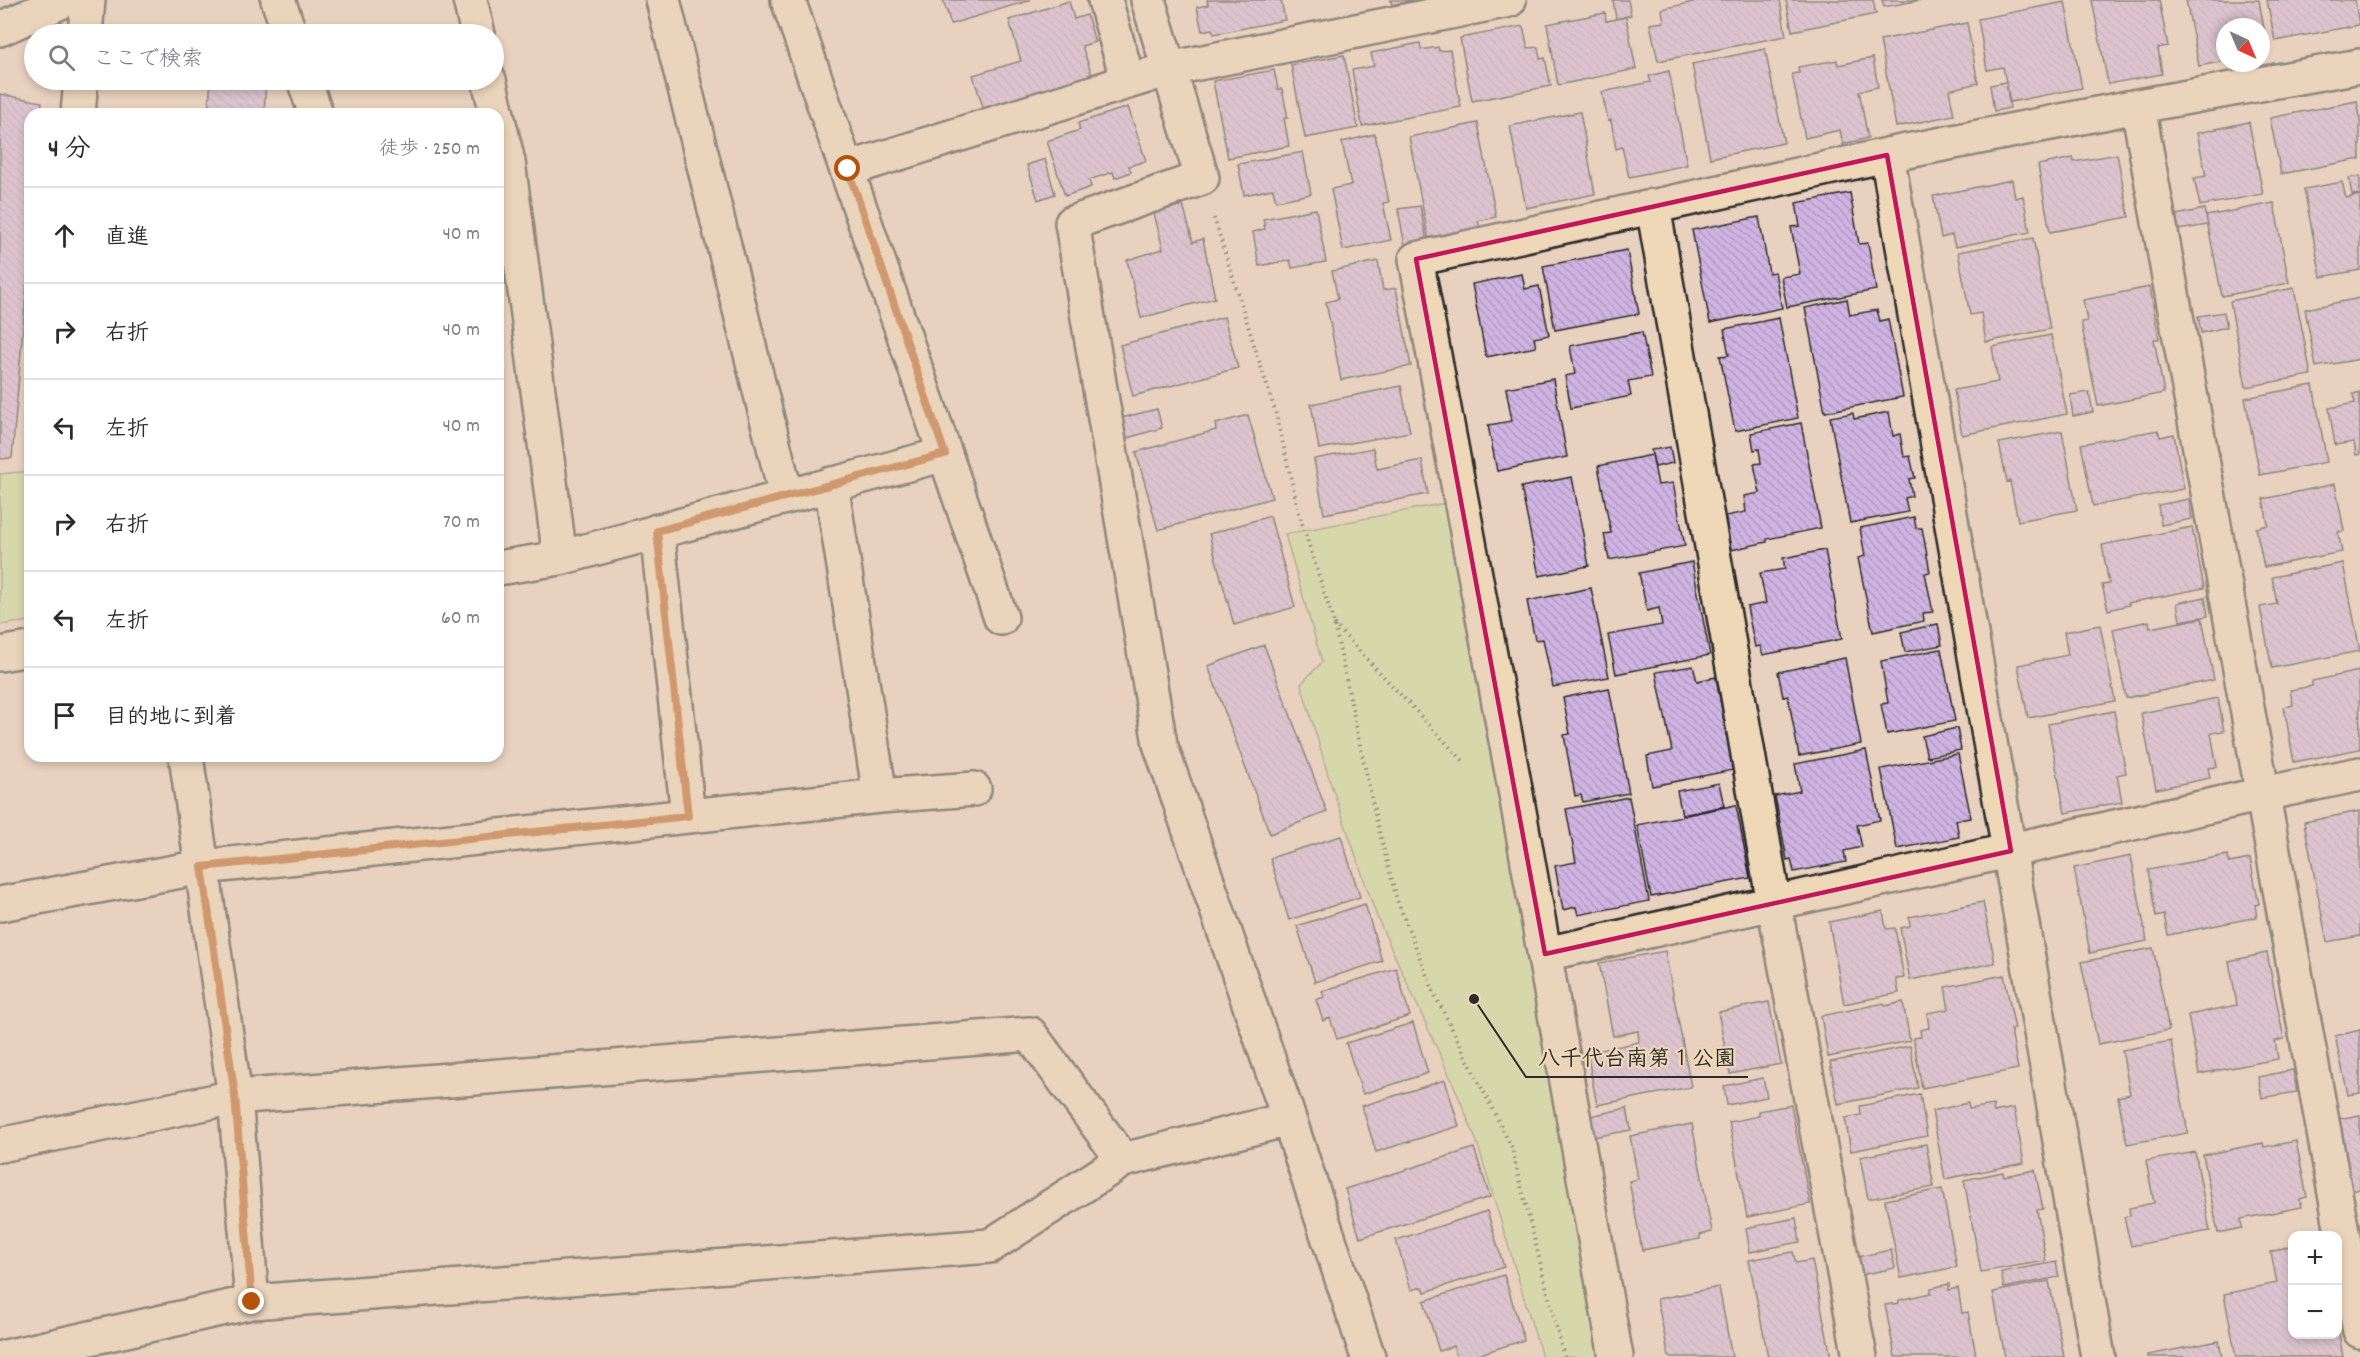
<!DOCTYPE html>
<html lang="ja">
<head>
<meta charset="utf-8">
<style>
	:root { --surface:#fff; --page:#f7f7f7; --text:#2b2b33; --muted:#7c7c81; --line:#e1e1e2 }
	body { margin:0; font-family:Dekko,"Klee One",sans-serif; background:var(--page); color:var(--text) }
	.controls { position:absolute; right:18px; bottom:18px; display:grid; overflow:hidden; border-radius:12px; box-shadow:0 3px 9px #0003 }
	.controls button { width:54px; height:54px; display:grid; place-items:center; padding:0; border:0; border-bottom:2px solid var(--line); background:var(--surface); color:var(--text); font:30px sans-serif }
	.compass { position:absolute; left:2216px; top:18px; width:54px; height:54px; border-radius:50%; background:var(--surface); box-shadow:0 3px 9px #0003; rotate:136deg }
	.stop { position:absolute; width:18px; height:18px; margin:-14px; border:4px solid #b45309; border-radius:50%; background:#fff }
	.stop.end { background:#b45309; border-color:#fff; box-shadow:0 2px 6px #0008 }
	.list { margin:0; padding:0; list-style:none }
	h2 { display:flex; justify-content:space-between; align-items:center; height:78px; margin:0; padding:0 24px; font-size:26px }
	h2 small { font-size:20px; font-weight:400; color:var(--muted) }
	.list li { display:grid; grid-template-columns:39px 1fr auto; gap:18px; align-items:center; box-sizing:border-box; height:96px; padding:0 24px; border-top:2px solid var(--line) }
	.list b { display:block; font-size:22px; white-space:nowrap }
	.list em { font-size:20px; font-style:normal; color:var(--muted) }
	.icon { flex:none; width:33px; height:33px; fill:none; stroke:currentColor; stroke-width:2; stroke-linecap:round; stroke-linejoin:round }
	.map { position:relative; flex:none; width:2360px; height:1357px; overflow:hidden }
	.search { position:absolute; background:var(--surface); box-shadow:0 3px 9px #0003; left:24px; top:24px; width:480px; height:66px; display:flex; align-items:center; gap:15px; box-sizing:border-box; padding:0 21px; border-radius:33px; color:var(--muted); font-size:22px }
	.panel { position:absolute; background:var(--surface); box-shadow:0 3px 9px #0003; left:24px; top:108px; width:480px; height:654px; border-radius:18px }
	.map>svg:first-child { display:block }
	.green { fill:#c4de95; stroke:#788460; stroke-width:1.5 }
	.building { fill:url(#building-back-hatch); stroke:#2b2b2b; stroke-width:1.5 }
	.lines { fill:none; stroke-linecap:round; stroke-linejoin:round }
	.minor-casing { stroke:#2b2b2b; stroke-width:38 }
	.path { stroke:#2b2b2b; stroke-width:4; stroke-dasharray:1.5 4.5; stroke-linecap:butt }
	.minor { stroke:#eed8b7; stroke-width:33 }
	.route { stroke:#b45309; stroke-width:8 }
	.marked { fill:none; stroke:#c2185b; stroke-width:4.5; stroke-linejoin:round }
	.leader { fill:none; stroke:#2b2b2b; stroke-width:2 }
	.callout-dot { fill:#2b2b2b; stroke:#eed8b7; stroke-width:2 }
	.callout-label { font-size:22px; text-anchor:middle; font-weight:bold; fill:#2b2b2b; stroke:#eed8b7; stroke-width:4.5; stroke-linejoin:round; paint-order:stroke }
</style>
</head>
<body>
<div class="map">
<svg width="2360" height="1357" viewBox="0 0 2360 1357">
	<defs>
		<pattern id="building-back-hatch" width="6" height="6" patternUnits="userSpaceOnUse" patternTransform="scale(1.5)"><rect width="6" height="6" fill="#cfb3e1"/><path d="M-1 5l2 2M0 0l6 6M5-1l2 2" fill="none" stroke="#b29ac1"/></pattern>
	</defs>
	<rect width="100%" height="100%" fill="#e8d1bf"/>
	<filter id="ink" filterUnits="userSpaceOnUse"><feTurbulence type="fractalNoise" baseFrequency=".0167" numOctaves="2"/><feDisplacementMap in="SourceGraphic" scale="12" xChannelSelector="R" yChannelSelector="G"/><feConvolveMatrix kernelMatrix="1 2 1 2 8 2 1 2 1" color-interpolation-filters="sRGB"/></filter>
	<g filter="url(#ink)">
		<path class="green" d="M30,471V621L0,625V474Z
			M1446,503L1598,1357H1542L1476,1139L1452,1081L1377,917L1330,781L1301,684L1322,662L1285,534Z"/>
		<path class="building" d="M943,0H1031L951,24Z
			M1207,0H1281L1285,20L1214,34L1212,29L1202,31L1197,7L1208,5Z
			M1391,0H1413L1392,5Z
			M1613,0H1628L1631,15L1616,19Z
			M1780,0L1786,36L1658,61L1650,24L1664,22L1662,9L1702,0Z
			M1786,0H1873L1876,14L1792,31Z
			M1882,0H1921L1884,7Z
			M2092,0H2159L2168,46L2158,48L2162,74L2108,84Z
			M2186,0H2259L2268,52L2261,53V27H2225V61L2199,66Z
			M2267,0H2355L2359,25L2275,41Z
			M1069,1L1074,19L1087,15L1095,42L1082,46L1092,75L1064,83L1067,92L986,117L973,75L1021,61L1009,20Z
			M2065,2L2082,88L2010,102L2003,67L1987,70L1978,19Z
			M1605,13L1606,21L1626,17L1636,69L1558,85L1547,24Z
			M1967,23L1978,83L1949,90L1954,115L1896,127L1880,40Z
			M1523,26L1528,48L1538,47L1540,59L1545,58L1551,86L1472,101L1460,38Z
			M215,30L249,34H215Z
			M1420,43L1421,50L1438,47L1439,51L1450,50L1461,107L1362,126L1352,70L1374,66L1371,53Z
			M1765,49L1784,143L1710,158L1692,64Z
			M1344,55L1358,128L1305,138L1291,65Z
			M1873,58L1878,87L1859,91L1868,138L1843,144L1840,130L1805,138L1792,74L1799,73L1798,67L1837,60L1838,65Z
			M1274,70L1278,89H1282L1288,118H1284L1289,146L1228,158L1213,81Z
			M1669,71L1687,165L1629,177L1622,147L1616,149L1611,120L1608,121L1602,92L1651,82L1649,76Z
			M211,80H266L264,114H208Z
			M2006,82L2010,108L1994,111L1990,85Z
			M0,94L42,102L41,114H30V246L12,458L0,459Z
			M2357,101L2360,117V159L2281,174L2270,118Z
			M1128,107L1146,161L1129,166L1131,172L1115,178L1113,172L1089,180L1091,187L1065,196L1047,141L1080,130L1078,123Z
			M1580,112L1595,194L1526,208L1510,126Z
			M2249,122L2263,194L2200,206L2194,178L2206,176L2197,133Z
			M1478,123L1496,217L1478,221L1481,231L1429,241L1409,137Z
			M1375,134L1389,202L1383,203L1391,240L1343,250L1331,189L1351,185L1342,142Z
			M1303,152L1311,194L1276,201L1273,189L1244,195L1238,164Z
			M2117,154L2129,217L2050,232L2038,165L2073,158L2074,162Z
			M1045,159L1055,194L1038,200L1027,165Z
			M2360,176V194L2352,195L2349,178Z
			M2012,180L2015,198L2023,196L2030,232L1955,247L1952,235L1941,238L1933,196Z
			M2342,182L2346,198L2360,195V270L2321,277L2304,189Z
			M1850,193L1859,244L1868,243L1876,290L1787,307L1781,277L1800,274L1791,227L1800,226L1796,203Z
			M2274,203L2289,283L2222,296L2206,216Z
			M1183,205L1193,242L1203,239L1215,298L1141,318L1127,260L1163,249L1154,213Z
			M1420,206L1427,241L1405,246L1398,209Z
			M1316,209L1326,262L1292,268L1290,260L1259,266L1253,232L1265,229L1263,219Z
			M2204,209L2208,225L2179,230L2176,215Z
			M1759,217L1769,273L1775,272L1782,308L1710,323L1692,230Z
			M2033,238L2050,329L1986,342L1981,313L1970,315L1958,252Z
			M1627,250L1639,314L1555,330L1543,266Z
			M1378,261L1383,290L1396,288L1411,366L1341,380L1326,302L1338,299L1332,271Z
			M1522,274L1525,289L1539,286L1549,335L1534,338L1536,347L1486,357L1472,284Z
			M2150,287L2159,339H2154L2164,393L2098,406L2081,322L2087,321L2083,300Z
			M2294,288L2311,375L2246,387L2230,301Z
			M2360,298V359L2316,367L2305,309Z
			M1847,299L1850,315L1877,310L1880,321L1888,319L1903,397L1825,412L1805,308Z
			M2224,312L2227,327L2201,333L2198,316Z
			M1224,317L1238,368L1133,396L1120,345Z
			M1779,318L1798,418L1735,431L1720,356L1729,355L1724,329Z
			M1642,332L1651,377L1628,381L1631,396L1571,408L1565,376L1575,374L1570,346Z
			M2051,335L2067,414L1962,435L1954,390L1998,382L1992,347Z
			M1553,379L1567,457L1497,471L1488,425L1512,421L1506,388Z
			M2313,385L2327,462L2260,475L2245,398Z
			M1401,386L1410,432L1319,449L1311,404Z
			M2089,392L2093,412L2073,416L2070,395Z
			M2360,392V454L2356,455L2354,442L2335,445L2329,408L2355,403L2353,394Z
			M1157,409L1162,428L1127,438L1121,418Z
			M1889,412L1893,436L1900,434L1904,457L1910,456L1915,478L1909,479L1912,496L1905,498L1908,512L1850,523L1830,417L1853,413L1854,419Z
			M1248,415L1272,498L1158,530L1136,452L1216,430L1215,424Z
			M1801,423L1821,528L1767,539V542L1731,550L1725,516L1746,512L1744,496L1760,493L1754,464L1761,463L1759,449L1754,450L1751,433Z
			M2158,430L2160,437L2174,434L2184,489L2093,506L2081,444Z
			M2062,431L2077,510L2018,521L2010,481L2007,482L1999,443Z
			M1670,447L1673,463L1655,467L1651,450Z
			M1373,448L1377,469L1422,460L1428,494L1324,514L1314,459Z
			M1652,455L1658,485L1673,483L1685,546L1609,560L1604,534L1611,533L1598,466Z
			M1572,477L1589,566L1539,576L1521,487Z
			M2335,484L2344,531L2338,532L2342,552L2264,567L2256,528L2268,525L2263,499Z
			M2189,499L2192,519L2161,525L2158,505Z
			M1270,516L1295,607L1234,625L1209,534Z
			M1914,517L1916,528H1922L1930,572L1925,573L1933,612L1923,613L1924,621L1873,632L1858,558L1865,556L1860,528Z
			M2192,527L2204,588L2128,603L2129,605L2108,610L2102,585L2109,584L2102,545Z
			M1825,550L1842,639L1763,655L1760,646L1755,647L1747,607L1766,603L1760,573L1785,569L1783,558Z
			M1692,562L1710,655L1616,674L1608,635L1662,625L1659,608L1647,611L1639,573Z
			M2343,563L2360,651L2272,668L2260,607L2277,604L2272,577Z
			M1591,588L1609,677L1553,687L1543,639L1535,640L1527,601Z
			M2205,597L2208,616L2180,621L2177,603Z
			M2202,618L2214,680L2126,698L2113,629L2149,621L2150,628Z
			M1938,624L1942,645L1905,652L1901,632Z
			M2100,625L2115,701L2028,718L2018,665L2068,655L2064,632Z
			M1264,645L1327,812L1270,834L1208,666Z
			M1941,649L1955,721L1887,734L1881,704L1888,703L1881,661Z
			M1845,658L1861,744L1799,756L1788,696L1783,697L1778,672Z
			M1693,666L1697,681L1716,677L1733,770L1652,786L1647,756L1672,751L1656,672Z
			M2359,671L2360,749L2294,762L2284,707L2293,705L2290,690L2312,686V681Z
			M1609,688L1629,793L1583,802L1581,795L1575,796L1564,735L1570,734L1563,698Z
			M2218,698L2224,731L2211,733L2217,767L2208,768L2210,778L2156,789L2141,713Z
			M2114,711L2126,773L2117,775L2122,802L2065,813L2048,724Z
			M1957,728L1961,750L1927,757L1922,736Z
			M1866,750L1880,820L1857,825L1862,847L1844,851L1846,862L1794,872L1791,859L1787,860L1775,796L1800,791L1795,764Z
			M1958,754L1971,818L1956,820L1959,837L1897,849L1881,769Z
			M1719,783L1724,806L1682,815L1677,791Z
			M1629,797L1649,901L1578,915L1576,907L1563,910L1555,866L1576,862L1566,809Z
			M1736,805L1750,878L1651,897L1637,825Z
			M2360,811V936L2327,942L2304,822Z
			M1341,836L1360,897L1289,920L1270,858Z
			M2228,855L2229,863L2250,859L2259,904L2255,905L2257,917L2168,935L2164,915L2156,917L2148,870Z
			M2131,856L2147,941L2090,953L2074,868Z
			M1983,902L1995,963L1910,980L1900,928L1910,926L1909,917Z
			M1365,904L1382,961L1315,982L1297,926Z
			M1883,911L1886,929L1895,928L1904,978L1896,979L1899,993L1844,1004L1829,922Z
			M2153,948L2169,1030L2098,1044L2081,962Z
			M1665,951L1691,1087L1597,1105L1587,1053L1639,1042L1638,1031L1613,1036L1599,963Z
			M2267,953L2284,1039L2275,1041L2278,1059L2199,1074L2188,1015L2237,1005L2229,961Z
			M1396,968L1410,1016L1337,1039L1330,1018L1323,1021L1316,1000L1324,997L1322,991Z
			M2004,975L2015,1029L2011,1030L2018,1069L1922,1088L1913,1038L1921,1037L1920,1030L1929,1028L1927,1013L1949,1009L1945,987Z
			M1769,1002L1781,1064L1730,1074L1718,1012Z
			M1903,1002L1910,1041L1828,1057L1821,1016L1884,1003L1885,1006Z
			M1413,1023L1428,1073L1363,1094L1346,1043Z
			M2360,1030V1093L2348,1095L2335,1036Z
			M2171,1041L2188,1133L2127,1144L2118,1097L2130,1094L2122,1050Z
			M1910,1046L1918,1088L1838,1104L1830,1062Z
			M2293,1070L2297,1092L2262,1098L2258,1077Z
			M1763,1078L1767,1097L1727,1105L1724,1086Z
			M1445,1080L1459,1126L1376,1152L1362,1106Z
			M1920,1094L1927,1136L1851,1151L1845,1118L1861,1115L1860,1106Z
			M1968,1103L1969,1109L1993,1105L1994,1112L2014,1108L2024,1163L1945,1179L1932,1111Z
			M1791,1105L1810,1204L1747,1217L1729,1122L1759,1116L1758,1111Z
			M1627,1108L1631,1130L1594,1137L1590,1116Z
			M2360,1115V1189L2352,1191L2338,1119Z
			M1692,1124L1712,1232L1700,1235V1239L1642,1250L1629,1181L1638,1179L1630,1136Z
			M2296,1141L2307,1197L2300,1199L2302,1207L2241,1219L2242,1228L2218,1233L2203,1155L2263,1143L2264,1147Z
			M1926,1144L1934,1187L1868,1199L1860,1157Z
			M1474,1148L1490,1197L1360,1238L1345,1189Z
			M2195,1152L2210,1231L2131,1246L2124,1217L2130,1216L2129,1208L2154,1203L2146,1161Z
			M2035,1170L2043,1209L2037,1210L2046,1261L1981,1272L1964,1180L2003,1172L2004,1176Z
			M1942,1189L1957,1267L1901,1278L1885,1200Z
			M1487,1211L1504,1267L1425,1292L1423,1287L1411,1290L1396,1240Z
			M1796,1218L1800,1242L1750,1252L1746,1228Z
			M2292,1245V1334H2338V1327L2343,1357H2236L2224,1294L2277,1283L2271,1252Z
			M1891,1250L1895,1268L1860,1275L1857,1257Z
			M1793,1252L1796,1263L1812,1260L1831,1357H1768L1749,1260Z
			M2056,1262L2059,1277L2004,1288L2001,1272Z
			M1504,1275L1524,1340L1471,1357H1457L1453,1346L1439,1351L1424,1301Z
			M2049,1281L2064,1357H2005L1993,1292Z
			M1949,1284V1290L1958,1288L1962,1313L1968,1312L1976,1355L1971,1357H1895L1885,1305L1899,1303V1300L1931,1293V1288Z
			M1719,1287L1732,1357H1669L1657,1299Z
			M2219,1341L2222,1357H2148V1355Z"/>
		<g class="lines">
			<defs>
				<path id="minor" d="M278,0L290,34
					M470,0L478,34
					M663,0L786,495
					M1105,0L1128,81
					M1148,0L1202,178L1072,223L1160,744L1289,1119L1368,1357
					M0,29L65,0
					M85,34L88,0
					M304,80L316,114
					M489,80L497,114
					M2138,106L2360,1331
					M78,114L81,80
					M498,119L508,162L560,558
					M1887,155L2098,1357
					M848,169L1169,69L1509,0
					M1653,206L1774,904L1860,1357
					M945,454L1001,618
					M831,484L880,796
					M657,531L688,816
					M498,568L560,558L945,454L788,0
					M0,654L30,649
					M186,756L235,1097L252,1302
					M0,904L202,867L880,796L974,789
					M1545,954L2263,794L2360,774
					M0,1145L235,1097L1030,1034L1123,1160
					M5,1357L252,1302L990,1246L1123,1160L1289,1119
					M1616,1357L1514,783L1416,259L1887,155L2138,106L2360,66"/>
			</defs>
			<use href="#minor" class="minor-casing"/>
			<path class="path" d="M1214,218L1276,414L1300,517L1334,623L1376,819L1397,900L1434,993L1511,1146L1564,1357
				M1334,624L1465,763"/>
			<use href="#minor" class="minor"/>
		</g>
	</g>
	<g class="lines" filter="url(#ink)">
		<path class="route" d="M252,1302L235,1096L202,867L688,816L657,531L945,454L848,169"/>
	</g>
	<path d="M0 0H2360V1357H0ZM1887,155L2011,851L1545,954L1416,259Z" fill="#e8d1bf" fill-opacity=".55" fill-rule="evenodd"/>
	<path class="marked" d="M1887,155L2011,851L1545,954L1416,259Z"/>
	<path class="leader" d="M1474 999L1526 1077H1748"/>
	<circle class="callout-dot" cx="1474" cy="999" r="6"/>
	<g class="callout-label">
		<text x="1637" y="1065">八千代台南第１公園</text>
	</g>
</svg>
<div class="controls">
<button>+</button>
<button>−</button>
</div>
<svg class="compass" viewBox="-18 -18 36 36"><path d="M0-13l5 13h-10z" fill="#e53935"/><path d="M0 13l5-13h-10z" fill="#7c7c81"/></svg>
<div class="stop" style="left:848px;top:169px"></div>
<div class="stop end" style="left:252px;top:1302px"></div>
<div class="search"><svg class="icon" aria-label="search" viewBox="0 0 24 24"><circle cx="10" cy="10" r="6"/><path d="M15 15l6 6"/></svg>ここで検索</div>
<section class="panel">
<h2>4 分<small>徒歩 · 250 m</small></h2>
<ul class="list">
<li><svg class="icon" aria-label="ahead" viewBox="0 0 24 24"><path d="M12 20V5M6 11l6-6 6 6"/></svg><div><b>直進</b></div><em>40 m</em></li>
<li><svg class="icon" aria-label="right" viewBox="0 0 24 24"><path d="M7 20v-9h11M14 6l5 5-5 5"/></svg><div><b>右折</b></div><em>40 m</em></li>
<li><svg class="icon" aria-label="left" viewBox="0 0 24 24"><path d="M17 20v-9H6M10 6l-5 5 5 5"/></svg><div><b>左折</b></div><em>40 m</em></li>
<li><svg class="icon" aria-label="right" viewBox="0 0 24 24"><path d="M7 20v-9h11M14 6l5 5-5 5"/></svg><div><b>右折</b></div><em>70 m</em></li>
<li><svg class="icon" aria-label="left" viewBox="0 0 24 24"><path d="M17 20v-9H6M10 6l-5 5 5 5"/></svg><div><b>左折</b></div><em>60 m</em></li>
<li><svg class="icon" aria-label="arrive" viewBox="0 0 24 24"><path d="M6 21V4h12l-3 4 3 4H6"/></svg><div><b>目的地に到着</b></div></li>
</ul>
</section>
</div>
</body>
</html>
